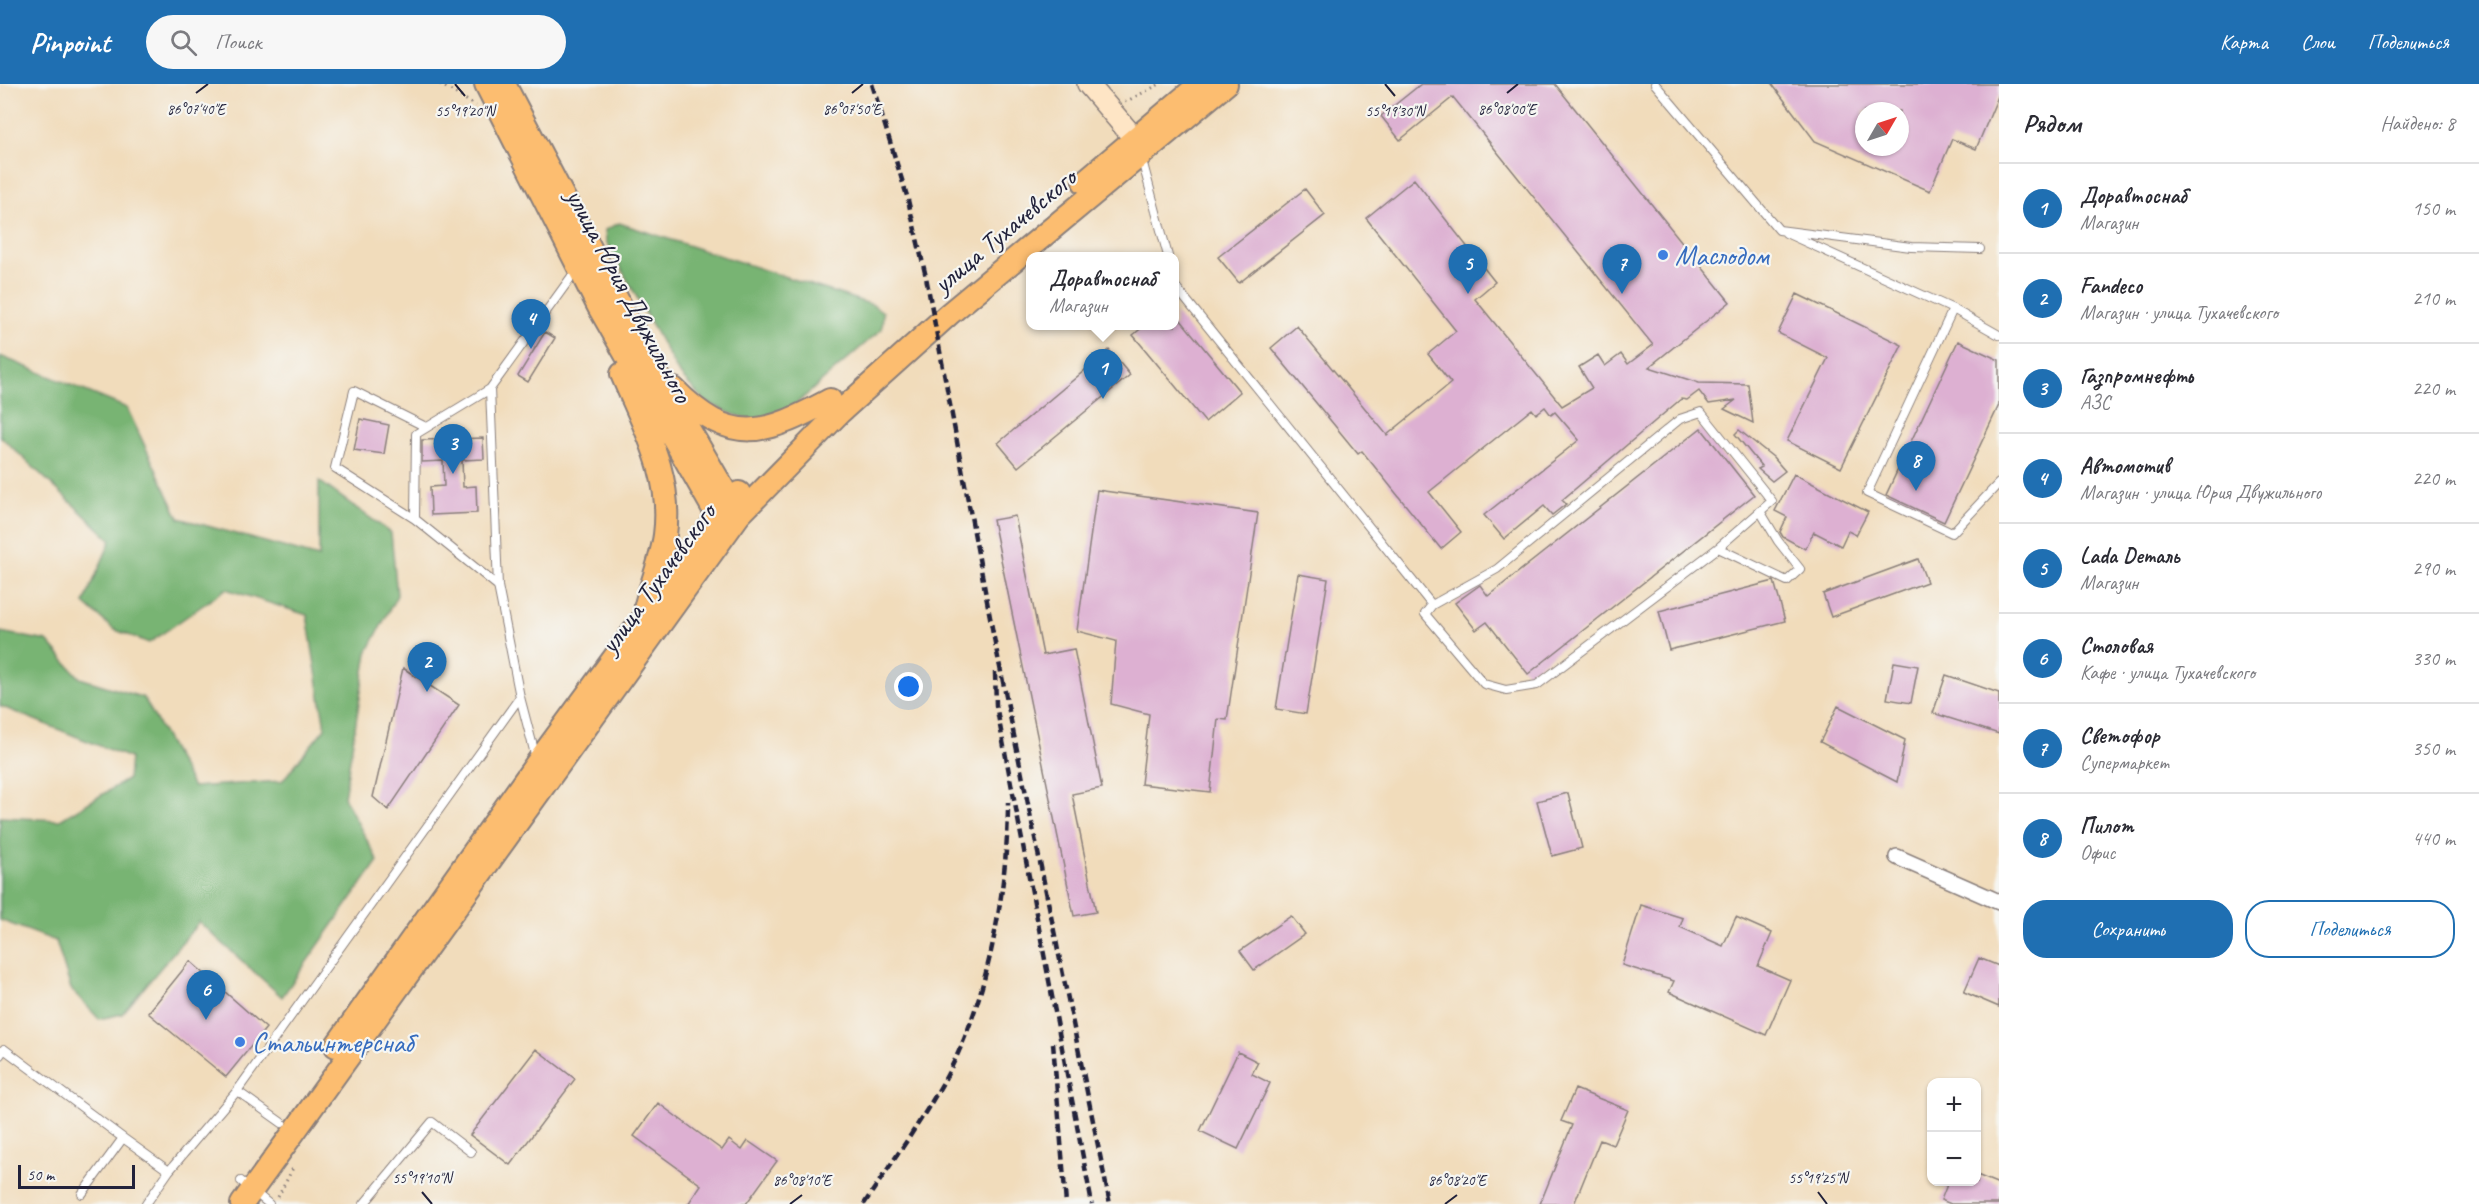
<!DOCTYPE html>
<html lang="ru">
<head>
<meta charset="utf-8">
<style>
	:root { --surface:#fff; --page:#f7f7f7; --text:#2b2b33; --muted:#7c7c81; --line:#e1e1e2; --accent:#1f6fb2 }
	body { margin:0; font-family:Caveat,sans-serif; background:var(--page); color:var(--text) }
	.controls { position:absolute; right:18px; bottom:18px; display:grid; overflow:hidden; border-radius:12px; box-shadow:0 2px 4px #0004 }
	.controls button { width:54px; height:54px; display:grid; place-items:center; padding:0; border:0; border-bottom:2px solid var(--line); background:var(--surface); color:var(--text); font:30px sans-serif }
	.compass { position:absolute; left:1855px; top:18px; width:54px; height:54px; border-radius:50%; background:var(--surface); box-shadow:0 2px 4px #0004; rotate:51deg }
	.scale { position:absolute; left:18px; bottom:15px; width:117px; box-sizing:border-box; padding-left:6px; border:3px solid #22223b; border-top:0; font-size:16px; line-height:21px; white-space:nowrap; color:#22223b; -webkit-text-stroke:4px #f6f6f2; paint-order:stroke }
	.you { position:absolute; left:909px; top:603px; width:21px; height:21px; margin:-15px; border:4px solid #fff; border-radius:50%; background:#1a73e8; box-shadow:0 0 0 9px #1a73e833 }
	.badge { display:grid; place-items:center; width:39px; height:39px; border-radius:50%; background:var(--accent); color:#fff; font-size:20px; font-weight:700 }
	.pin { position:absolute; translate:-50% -50px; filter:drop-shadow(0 2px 3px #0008) }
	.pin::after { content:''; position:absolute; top:32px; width:21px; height:18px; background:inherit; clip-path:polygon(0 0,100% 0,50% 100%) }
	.popup { position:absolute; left:1026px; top:168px; width:153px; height:78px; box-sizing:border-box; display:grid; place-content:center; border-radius:12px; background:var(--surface); filter:drop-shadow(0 2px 4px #0005); font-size:20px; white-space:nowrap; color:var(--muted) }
	.popup b { font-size:22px; color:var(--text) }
	.popup::after { content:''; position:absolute; left:50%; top:100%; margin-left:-12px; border:12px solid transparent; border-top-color:var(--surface) }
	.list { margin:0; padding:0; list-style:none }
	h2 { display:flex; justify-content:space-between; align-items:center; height:78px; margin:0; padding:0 24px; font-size:26px }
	h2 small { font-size:20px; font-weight:400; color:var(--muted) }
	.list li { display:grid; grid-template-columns:39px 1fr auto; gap:18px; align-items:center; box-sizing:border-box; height:90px; padding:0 24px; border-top:2px solid var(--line) }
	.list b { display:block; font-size:22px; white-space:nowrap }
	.list p { margin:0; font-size:20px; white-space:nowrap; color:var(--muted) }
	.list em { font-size:20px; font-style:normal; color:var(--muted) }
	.actions { display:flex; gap:12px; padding:18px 24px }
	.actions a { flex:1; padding:14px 0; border:2px solid var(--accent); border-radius:24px; text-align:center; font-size:21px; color:var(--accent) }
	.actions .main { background:var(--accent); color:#fff }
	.icon { flex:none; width:33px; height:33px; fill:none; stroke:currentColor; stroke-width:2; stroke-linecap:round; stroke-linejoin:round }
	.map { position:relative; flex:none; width:1999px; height:1120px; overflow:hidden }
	header { display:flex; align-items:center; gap:36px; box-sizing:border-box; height:84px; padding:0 30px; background:var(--accent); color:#fff }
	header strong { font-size:28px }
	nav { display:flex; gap:33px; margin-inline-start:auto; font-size:21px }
	.search { width:420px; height:54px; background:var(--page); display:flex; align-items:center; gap:15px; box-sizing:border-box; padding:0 21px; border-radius:33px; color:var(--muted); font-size:22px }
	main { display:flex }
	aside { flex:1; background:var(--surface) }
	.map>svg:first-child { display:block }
	.forest { fill:#78b473; stroke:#4d6b57; stroke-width:1.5 }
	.building { fill:#ddb0d2; fill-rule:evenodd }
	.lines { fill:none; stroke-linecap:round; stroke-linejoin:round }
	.lane-casing { stroke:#8a7f7b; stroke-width:10 }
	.street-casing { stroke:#8a7f7b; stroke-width:18 }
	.secondary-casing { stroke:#8a7f7b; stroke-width:24 }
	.primary-casing { stroke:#8a7f7b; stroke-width:26 }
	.path { stroke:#8a7f7b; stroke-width:3; stroke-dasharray:1.5 4.5; stroke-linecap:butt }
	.lane { stroke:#fff; stroke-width:8 }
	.street { stroke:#fff; stroke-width:15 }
	.secondary { stroke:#fee5c5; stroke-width:21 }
	.primary { stroke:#fcbd6f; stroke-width:22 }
	.rail { stroke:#22223b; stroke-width:4.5; stroke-dasharray:9 4.5; stroke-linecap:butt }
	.ticks { fill:none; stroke:#22223b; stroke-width:2 }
	.shop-dot { fill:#3f7fe0; stroke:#f6f6f2; stroke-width:2 }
	.labels { text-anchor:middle; stroke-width:4.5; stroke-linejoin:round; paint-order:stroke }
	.street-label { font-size:28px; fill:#22223b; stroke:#f6f6f2 }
	.shop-label { font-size:28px; fill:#366cbe; stroke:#f6f6f2; text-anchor:start }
	.ticks-label { font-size:15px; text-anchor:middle; fill:#22223b; stroke:#f6f6f2; stroke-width:4.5; stroke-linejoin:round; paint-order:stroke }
</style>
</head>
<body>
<header>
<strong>Pinpoint</strong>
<div class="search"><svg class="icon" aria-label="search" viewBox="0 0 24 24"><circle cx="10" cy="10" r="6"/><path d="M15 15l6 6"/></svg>Поиск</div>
<nav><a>Карта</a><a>Слои</a><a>Поделиться</a></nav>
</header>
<main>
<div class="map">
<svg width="1999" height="1120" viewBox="0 0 1999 1120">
	<rect width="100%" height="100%" fill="#f6f6f2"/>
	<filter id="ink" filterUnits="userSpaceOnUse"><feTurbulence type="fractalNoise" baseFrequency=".0167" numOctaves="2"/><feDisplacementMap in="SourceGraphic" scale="12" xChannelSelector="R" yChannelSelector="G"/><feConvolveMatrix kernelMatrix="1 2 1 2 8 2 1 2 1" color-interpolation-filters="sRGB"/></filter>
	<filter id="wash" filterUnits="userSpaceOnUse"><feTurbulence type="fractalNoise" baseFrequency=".008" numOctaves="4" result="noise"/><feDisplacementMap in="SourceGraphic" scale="24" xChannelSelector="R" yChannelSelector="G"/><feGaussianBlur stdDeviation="1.35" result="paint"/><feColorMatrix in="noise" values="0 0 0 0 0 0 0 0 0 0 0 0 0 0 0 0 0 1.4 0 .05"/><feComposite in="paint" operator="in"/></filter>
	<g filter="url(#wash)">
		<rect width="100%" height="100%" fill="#f1dcbb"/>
		<path class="forest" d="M619,139L873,221L883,228L882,245L781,333L757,337L732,330L704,317L678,288L606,157L605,146Z
			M0,272L127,324L179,434L319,473V397L391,449L397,511L367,569L344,713L378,777L282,913L199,838L122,930L99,935L71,905L56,857L0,836V733L60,736L128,695L130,674L0,622V548L47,557L80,594L144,614L193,703L282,697L325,644L307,531L226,505L149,559L113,545L84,519L111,456L0,352Z"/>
		<g id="blocks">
			<path class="building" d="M1421,0H1555L1730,218L1649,283L1699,299L1748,300L1753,339L1724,325L1736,316L1709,320L1699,307L1687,316L1681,315L1562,416L1566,420L1552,431L1544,422L1504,455L1484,431L1579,356L1555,328L1551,331L1545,323L1536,330L1532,325L1429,408L1461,448L1441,465L1362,367L1358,370L1271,264L1297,242L1387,351L1451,299L1428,270L1456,247L1366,134L1414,95L1495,198L1475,215L1562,322L1592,304L1579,283L1598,271L1605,282L1621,270L1628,280L1653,261L1453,13L1400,56L1381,32Z
				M1772,0H1999V10L1976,65L1952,55L1930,107L1815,57ZM1864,27H1900V63H1864Z
				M1305,105L1325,131L1239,199L1218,173Z
				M1797,210L1902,261L1841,384L1787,357L1828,274L1778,249Z
				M1175,229L1240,308L1205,338L1133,251L1144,242H1175Z
				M545,248L555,254L528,298L518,292Z
				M1958,257L1999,276V321L1944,438L1886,411Z
				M1109,266L1130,291L1018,383L998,359Z
				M360,335L389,341L384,370L354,366Z
				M1701,344L1754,411L1528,590L1487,538L1476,546L1455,519L1480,501L1488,512Z
				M1739,346L1773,373L1785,387L1772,397L1758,385L1762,383L1735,350Z
				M483,354L484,375L462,376L463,403L476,402L477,429L431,431L430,403L444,402L443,377L422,378V356Z
				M1794,390L1868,428L1856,451L1848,447L1841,462L1814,448L1805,465L1783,453L1780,448L1787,433L1775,427Z
				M1097,406L1258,429L1227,636L1218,635L1210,708L1141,700L1149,630L1111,620L1116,557L1077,547Z
				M1015,432L1043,571L1074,565L1102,704L1072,710L1096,828L1074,832L993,436Z
				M1918,475L1927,498L1831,533L1823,510Z
				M1298,490L1328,495L1306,630L1276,625Z
				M1774,497L1785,537L1669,566L1659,527Z
				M1894,578L1918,582L1911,619L1887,615Z
				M403,584L459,621L388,726L373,713Z
				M1946,591L1999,609V650L1933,629Z
				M1838,622L1905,656L1897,698L1820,658Z
				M1568,709L1582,764L1552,772L1537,717Z
				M1641,821L1683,834L1680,843L1723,862L1736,833L1772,849L1758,882L1790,896L1766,951L1669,908L1674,897L1622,881Z
				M1291,832L1305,850L1254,886L1240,867Z
				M1979,874L1999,882V923L1964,908Z
				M190,877L266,944L226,993L148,929Z
				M536,965L575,995L510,1081L470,1051Z
				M1238,968L1258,978L1252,990L1270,999L1238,1065L1200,1047Z
				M1575,1005L1628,1026L1613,1061L1600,1056L1574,1120H1540L1572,1041L1561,1037Z
				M658,1019L722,1066L729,1056L742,1066L748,1057L777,1077L746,1120H688L701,1101L634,1052Z
				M1977,1091L1999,1100V1120H1951L1941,1116L1948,1098H1977Z"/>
		</g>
	</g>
	<g filter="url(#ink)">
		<use href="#blocks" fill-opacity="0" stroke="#8a7f7b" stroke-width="1.5"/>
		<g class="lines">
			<defs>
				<path id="lane" d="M1655,0L1779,146L1911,163L1980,165
					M1142,76L1168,172
					M1786,149L1953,225L1999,251
					M1175,202L1432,521
					M1953,225L1867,409L1952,449L1999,399
					M490,305L416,350L415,435L498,502
					M1701,328L1772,417L1718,464L1537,601L1506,606L1484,600L1425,530L1432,521L1497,485L1680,335Z
					M415,435L335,384L354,307L426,343
					M1718,464L1787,497L1800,485L1778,457L1760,427
					M536,674L520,613L498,502L490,305L577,185
					M0,971L4,965L123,1054
					M237,1007L282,1039
					M169,1087L237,1007L520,613
					M241,1097L269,1120
					M82,1110L123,1054L169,1087L146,1120
					M364,1120L432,1038L471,1068"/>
				<path id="street" d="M1897,773L1999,818"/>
				<path id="secondary" d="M1088,0L1135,55"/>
				<path id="primary" d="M486,0L599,223L725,445
					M504,0L652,282L738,430
					M1084,98L1200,0
					M622,290C644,343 673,391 665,451C662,474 652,498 646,521
					M674,305C731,363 765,351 830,316
					M336,962L537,679L717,434L739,409
					M242,1120L739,431L840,328L949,230L1226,0"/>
			</defs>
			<use href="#lane" class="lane-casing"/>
			<use href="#street" class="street-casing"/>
			<use href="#secondary" class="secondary-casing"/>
			<use href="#primary" class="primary-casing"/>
			<path class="path" d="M440,0L476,22
				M1125,18L1160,0
				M278,1113L293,1084"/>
			<use href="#lane" class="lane"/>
			<use href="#street" class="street"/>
			<use href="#secondary" class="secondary"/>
			<use href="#primary" class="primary"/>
			<path class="rail" d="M872,0L907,112L926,193L993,549L1110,1120
				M995,588L996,621L1092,1120
				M1053,959L1066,1120
				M864,1120C892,1078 922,1037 946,993C988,918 1008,803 1008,718"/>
		</g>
	</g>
	<path class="ticks" d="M455,0L465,12M1385,0L1395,12M196,9L208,0M852,9L863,0M1507,9L1518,0M422,1108L432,1120M1818,1108L1827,1120M790,1120L802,1111M1445,1120L1457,1111"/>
	<g class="shop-dot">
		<circle cx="1663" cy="171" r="6"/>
		<circle cx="240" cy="958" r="6"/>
	</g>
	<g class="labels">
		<g class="street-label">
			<text transform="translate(1004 146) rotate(-40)" y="10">улица Тухачевского</text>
			<text transform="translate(630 211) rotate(62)" y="10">улица Юрия Двужильного</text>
			<text transform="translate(657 494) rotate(-54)" y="10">улица Тухачевского</text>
		</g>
		<g class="shop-label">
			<text x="1675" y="181">Маслодом</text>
			<text x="252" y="968">Стальинтерснаб</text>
		</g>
	</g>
	<g class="ticks-label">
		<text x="196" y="30">86°07'40"E</text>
		<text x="852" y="30">86°07'50"E</text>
		<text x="1507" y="30">86°08'00"E</text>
		<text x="465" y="32">55°19'20"N</text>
		<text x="1395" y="32">55°19'30"N</text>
		<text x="422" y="1099">55°19'10"N</text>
		<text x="1818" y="1099">55°19'25"N</text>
		<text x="802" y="1101">86°08'10"E</text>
		<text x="1457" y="1101">86°08'20"E</text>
	</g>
</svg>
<div class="controls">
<button>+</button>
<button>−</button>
</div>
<svg class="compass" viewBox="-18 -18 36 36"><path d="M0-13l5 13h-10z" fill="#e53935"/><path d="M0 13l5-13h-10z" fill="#7c7c81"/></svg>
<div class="scale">50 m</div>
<div class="you"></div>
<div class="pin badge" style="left:1103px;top:315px">1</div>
<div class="popup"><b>Доравтоснаб</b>Магазин</div>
<div class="pin badge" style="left:427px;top:608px">2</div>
<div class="pin badge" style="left:453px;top:390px">3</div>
<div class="pin badge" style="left:531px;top:265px">4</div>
<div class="pin badge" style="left:1468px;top:210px">5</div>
<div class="pin badge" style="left:206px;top:936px">6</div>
<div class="pin badge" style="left:1622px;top:210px">7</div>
<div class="pin badge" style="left:1916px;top:407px">8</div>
</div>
<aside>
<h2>Рядом<small>Найдено: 8</small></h2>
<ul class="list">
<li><span class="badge">1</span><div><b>Доравтоснаб</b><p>Магазин</p></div><em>150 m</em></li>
<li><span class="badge">2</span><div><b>Fandeco</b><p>Магазин · улица Тухачевского</p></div><em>210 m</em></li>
<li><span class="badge">3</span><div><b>Газпромнефть</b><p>АЗС</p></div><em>220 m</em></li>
<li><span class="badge">4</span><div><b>Автомотив</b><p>Магазин · улица Юрия Двужильного</p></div><em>220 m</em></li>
<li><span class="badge">5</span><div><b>Lada Dеталь</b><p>Магазин</p></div><em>290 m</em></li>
<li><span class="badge">6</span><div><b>Столовая</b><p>Кафе · улица Тухачевского</p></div><em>330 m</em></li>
<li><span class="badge">7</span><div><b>Светофор</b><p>Супермаркет</p></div><em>350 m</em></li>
<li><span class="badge">8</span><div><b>Пилот</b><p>Офис</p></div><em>440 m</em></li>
</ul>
<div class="actions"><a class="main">Сохранить</a><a>Поделиться</a></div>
</aside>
</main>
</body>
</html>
